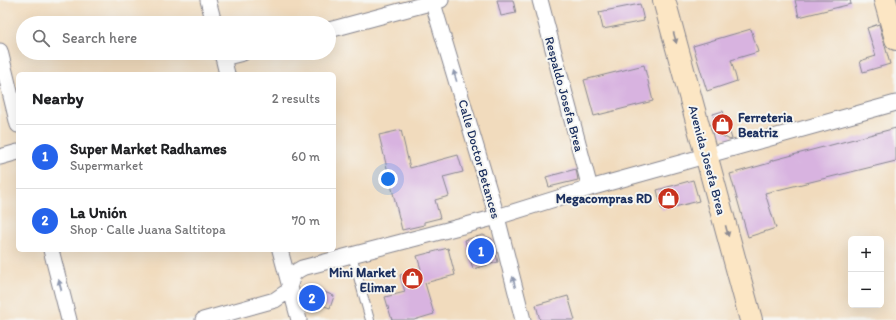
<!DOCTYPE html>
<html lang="en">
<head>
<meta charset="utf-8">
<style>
	:root { --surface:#fff; --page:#f2f2f2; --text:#202124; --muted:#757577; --line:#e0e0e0; --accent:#2563eb }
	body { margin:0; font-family:Itim,sans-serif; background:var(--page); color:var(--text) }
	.controls { position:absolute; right:12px; bottom:12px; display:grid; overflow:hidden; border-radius:6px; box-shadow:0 4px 16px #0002 }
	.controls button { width:36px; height:36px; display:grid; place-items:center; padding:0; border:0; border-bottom:1px solid var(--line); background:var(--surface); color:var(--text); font:20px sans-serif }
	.you { position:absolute; left:388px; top:179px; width:14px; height:14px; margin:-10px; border:3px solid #fff; border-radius:50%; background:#1a73e8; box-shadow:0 0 0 6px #1a73e833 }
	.badge { display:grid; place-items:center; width:26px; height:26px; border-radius:50%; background:var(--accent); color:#fff; font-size:13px; font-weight:700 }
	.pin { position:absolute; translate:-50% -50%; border:2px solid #fff; box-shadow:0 1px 4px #0006 }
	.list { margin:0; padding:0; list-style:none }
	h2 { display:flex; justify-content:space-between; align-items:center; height:52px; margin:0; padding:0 16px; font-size:17px }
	h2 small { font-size:13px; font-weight:400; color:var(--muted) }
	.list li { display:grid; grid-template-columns:26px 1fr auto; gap:12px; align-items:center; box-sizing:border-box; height:64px; padding:0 16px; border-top:1px solid var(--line) }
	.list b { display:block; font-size:15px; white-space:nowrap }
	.list p { margin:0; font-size:13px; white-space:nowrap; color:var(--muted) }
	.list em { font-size:13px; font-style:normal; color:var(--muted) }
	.icon { flex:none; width:22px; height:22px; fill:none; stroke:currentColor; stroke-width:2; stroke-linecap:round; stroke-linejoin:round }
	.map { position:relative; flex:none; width:896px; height:320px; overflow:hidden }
	.search { position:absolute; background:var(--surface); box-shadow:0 4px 16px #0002; left:16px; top:16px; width:320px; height:44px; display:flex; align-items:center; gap:10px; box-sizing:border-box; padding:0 14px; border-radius:22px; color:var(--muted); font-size:15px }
	.panel { position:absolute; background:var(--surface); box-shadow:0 4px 16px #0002; left:16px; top:72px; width:320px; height:180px; border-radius:6px }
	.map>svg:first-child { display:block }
	.building { fill:#d8b3e0 }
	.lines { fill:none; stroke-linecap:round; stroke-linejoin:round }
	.lane-casing { stroke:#86858e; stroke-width:10 }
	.street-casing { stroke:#86858e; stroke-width:17 }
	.secondary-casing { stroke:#86858e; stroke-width:24 }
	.lane { stroke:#fff; stroke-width:8 }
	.street { stroke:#fff; stroke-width:15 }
	.secondary { stroke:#fce6c4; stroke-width:22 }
	.oneway { fill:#8c8a91 }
	.oneway2 { fill:#8d97ae }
	.labels { text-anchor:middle; stroke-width:4; stroke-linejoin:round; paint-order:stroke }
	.street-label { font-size:13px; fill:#1b2f5e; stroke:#f6f6f2 }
	.poi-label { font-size:13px; font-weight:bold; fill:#1b2f5e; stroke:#f6f6f2; text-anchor:end }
</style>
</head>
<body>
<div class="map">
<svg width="896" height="320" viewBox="0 0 896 320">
	<rect width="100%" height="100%" fill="#f6f6f2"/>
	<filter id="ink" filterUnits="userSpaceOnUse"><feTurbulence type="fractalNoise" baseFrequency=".025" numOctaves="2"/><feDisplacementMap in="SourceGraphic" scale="8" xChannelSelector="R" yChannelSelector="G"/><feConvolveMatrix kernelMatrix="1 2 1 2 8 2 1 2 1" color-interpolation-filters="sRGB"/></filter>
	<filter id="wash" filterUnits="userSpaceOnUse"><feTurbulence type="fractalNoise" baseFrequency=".012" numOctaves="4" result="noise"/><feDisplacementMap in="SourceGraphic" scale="16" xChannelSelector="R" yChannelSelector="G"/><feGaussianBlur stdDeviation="0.9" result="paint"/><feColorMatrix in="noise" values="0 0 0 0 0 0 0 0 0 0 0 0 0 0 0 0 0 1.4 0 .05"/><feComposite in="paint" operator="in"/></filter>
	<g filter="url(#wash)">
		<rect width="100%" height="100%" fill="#f1dbbd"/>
		<g id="blocks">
			<path class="building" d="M497,0H513L516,13L501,16Z
				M795,0H850L851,4L799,17Z
				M640,4L644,21L603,29L599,12Z
				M879,24L890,64L863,72L860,61L876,56L867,28Z
				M751,29L758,52L731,60L737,81L707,91L693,46Z
				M644,65L653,101L594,116L584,80Z
				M723,111L732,139L730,140L719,134L713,114Z
				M896,128V161L765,193L776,228L748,237L730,174L770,163V161Z
				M401,130L410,168L458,155L463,172L443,177L449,196L435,200L440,218L424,222V225L402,230L379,135Z
				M576,169L578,180L549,187L546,177Z
				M693,180L699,201L662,210L657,190Z
				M483,235L492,239L498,262L473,269L465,240Z
				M448,248L455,275L425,283L434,314L414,320H392L385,297L405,292L400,275L421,269L417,256Z
				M310,286L334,296L330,308L308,300L306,294Z
				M568,296L575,320H540L536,305Z"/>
		</g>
	</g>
	<g filter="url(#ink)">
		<use href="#blocks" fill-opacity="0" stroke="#86858e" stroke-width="1"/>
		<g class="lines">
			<defs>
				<path id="lane" d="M352,255L370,320"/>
				<path id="street" d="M208,0L214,23
					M432,0L497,217L523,320
					M540,0L590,188
					M329,30L441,0
					M0,51L18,125
					M222,53L227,74
					M223,58L243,53
					M0,157L18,152
					M51,250L69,320
					M280,250L299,320
					M203,320L275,300L288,291L293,275L297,271L302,268L497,217L590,188L896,103"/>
				<path id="secondary" d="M664,0L751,320
					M885,0L896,39"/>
			</defs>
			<use href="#lane" class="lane-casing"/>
			<use href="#street" class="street-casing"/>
			<use href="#secondary" class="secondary-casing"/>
			<use href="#lane" class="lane"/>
			<use href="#street" class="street"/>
			<use href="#secondary" class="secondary"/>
		</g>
		<defs><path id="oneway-solid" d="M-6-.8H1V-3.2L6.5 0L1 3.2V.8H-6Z"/></defs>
		<g class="oneway">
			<use href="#oneway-solid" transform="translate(675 38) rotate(75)"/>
			<use href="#oneway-solid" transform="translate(727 231) rotate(75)"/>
		</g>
		<g class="oneway2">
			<use href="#oneway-solid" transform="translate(455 76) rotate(-107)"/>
			<use href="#oneway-solid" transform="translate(514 282) rotate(-104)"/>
			<use href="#oneway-solid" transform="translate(60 285) rotate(-105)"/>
		</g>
	</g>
	<defs>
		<symbol id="shop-disc" viewBox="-11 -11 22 22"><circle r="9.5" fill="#c8321e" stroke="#f6f6f2"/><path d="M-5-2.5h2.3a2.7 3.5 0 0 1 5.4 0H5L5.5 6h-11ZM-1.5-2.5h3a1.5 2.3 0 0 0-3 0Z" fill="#fff"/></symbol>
	</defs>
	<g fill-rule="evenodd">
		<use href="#shop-disc" x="710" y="112" width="25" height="25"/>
		<use href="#shop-disc" x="656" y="186" width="25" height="25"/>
		<use href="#shop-disc" x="400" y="266" width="25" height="25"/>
	</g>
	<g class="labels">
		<g class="street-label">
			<text transform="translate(565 94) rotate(75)" y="5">Respaldo Josefa Brea</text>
			<text transform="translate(480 159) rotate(74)" y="5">Calle Doctor Betances</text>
			<text transform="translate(708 160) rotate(75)" y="5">Avenida Josefa Brea</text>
		</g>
		<g class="poi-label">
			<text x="738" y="122" text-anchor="start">Ferreteria<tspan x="738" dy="15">Beatriz</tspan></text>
			<text x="652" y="203">Megacompras RD</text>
			<text x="396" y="277">Mini Market<tspan x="396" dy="15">Elimar</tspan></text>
		</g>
	</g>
</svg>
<div class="controls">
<button>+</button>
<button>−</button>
</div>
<div class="you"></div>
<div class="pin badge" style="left:481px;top:251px">1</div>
<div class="pin badge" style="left:312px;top:298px">2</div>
<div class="search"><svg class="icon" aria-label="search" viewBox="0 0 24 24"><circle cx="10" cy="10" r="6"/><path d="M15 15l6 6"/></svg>Search here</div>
<section class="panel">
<h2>Nearby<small>2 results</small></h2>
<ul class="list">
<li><span class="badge">1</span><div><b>Super Market Radhames</b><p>Supermarket</p></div><em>60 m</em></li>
<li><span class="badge">2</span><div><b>La Unión</b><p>Shop · Calle Juana Saltitopa</p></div><em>70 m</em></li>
</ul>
</section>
</div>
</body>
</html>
